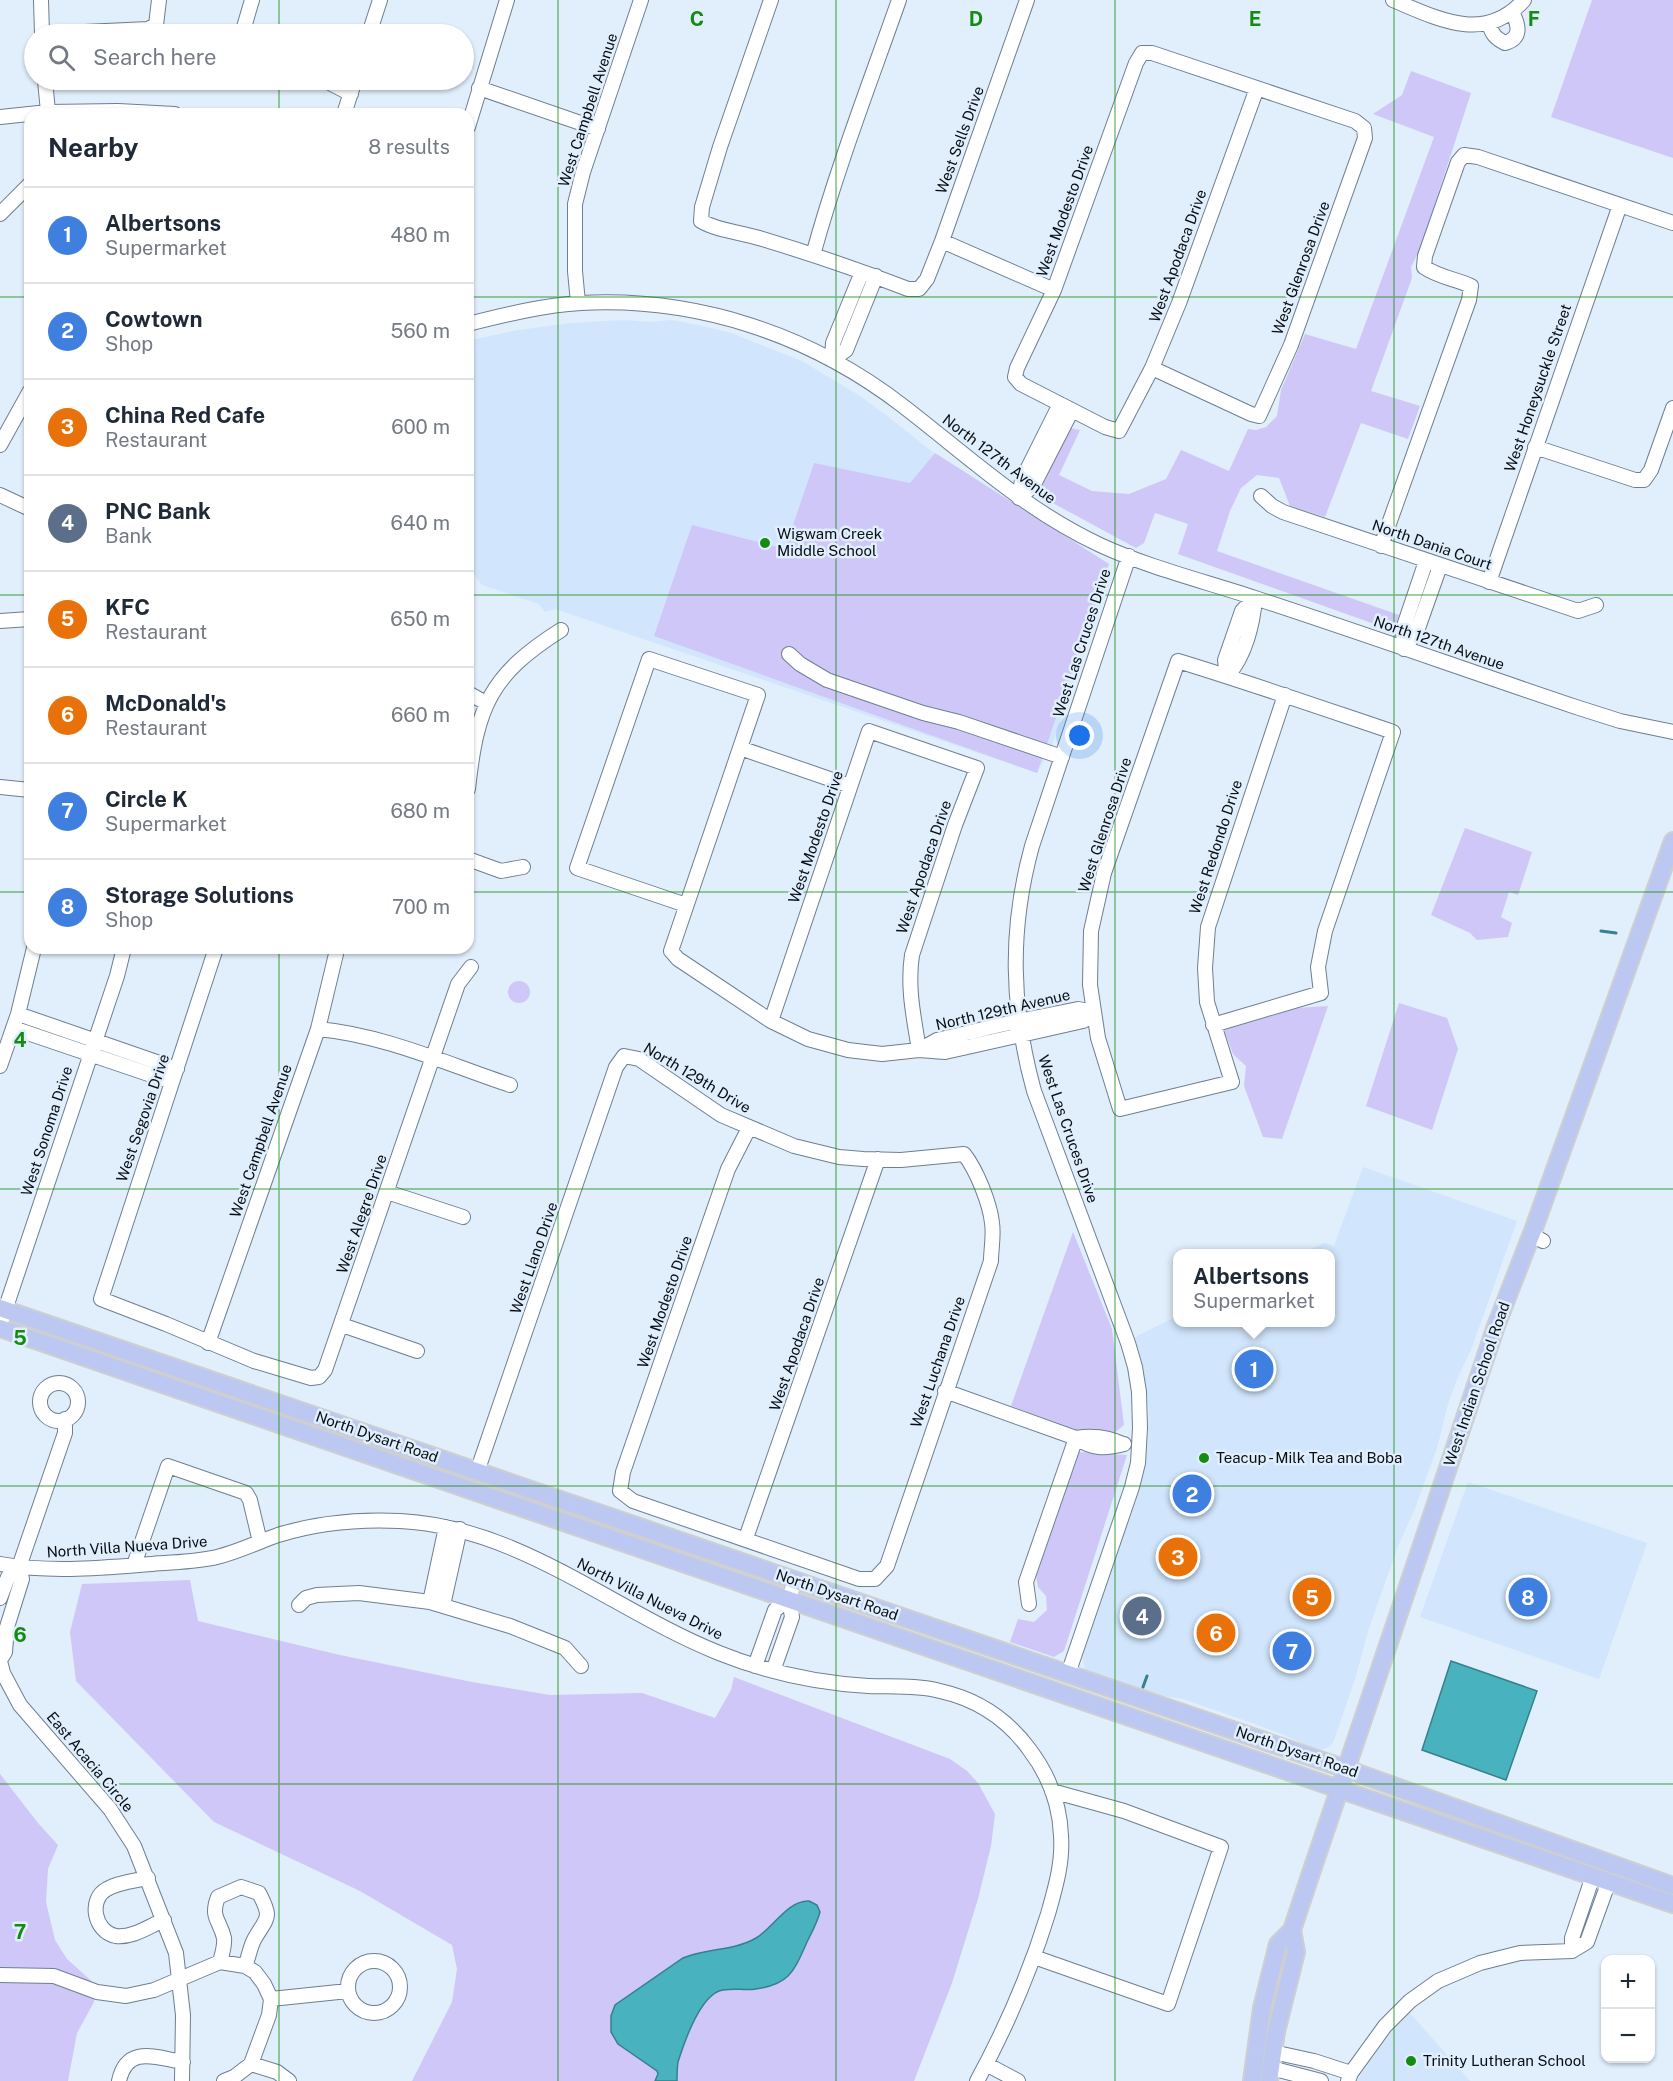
<!DOCTYPE html>
<html lang="en">
<head>
<meta charset="utf-8">
<style>
	:root { --surface:#fff; --page:#f6f6f7; --text:#1f2937; --muted:#747a83; --line:#e0e1e3; --accent:#158b11 }
	body { margin:0; font-family:"Public Sans",sans-serif; background:var(--page); color:var(--text) }
	.controls { position:absolute; right:18px; bottom:18px; display:grid; overflow:hidden; border-radius:12px; box-shadow:0 2px 4px #0004 }
	.controls button { width:54px; height:54px; display:grid; place-items:center; padding:0; border:0; border-bottom:2px solid var(--line); background:var(--surface); color:var(--text); font:30px sans-serif }
	.you { position:absolute; left:1080px; top:736px; width:21px; height:21px; margin:-15px; border:4px solid #fff; border-radius:50%; background:#1a73e8; box-shadow:0 0 0 9px #1a73e833 }
	.badge { display:grid; place-items:center; width:39px; height:39px; border-radius:50%; background:var(--accent); color:#fff; font-size:20px; font-weight:700 }
	.pin { position:absolute; translate:-50% -50%; border:3px solid #fff; box-shadow:0 2px 6px #0006 }
	.popup { position:absolute; left:1173px; top:1249px; width:162px; height:78px; box-sizing:border-box; display:grid; place-content:center; border-radius:12px; background:var(--surface); filter:drop-shadow(0 2px 4px #0005); font-size:20px; white-space:nowrap; color:var(--muted) }
	.popup b { font-size:22px; color:var(--text) }
	.popup::after { content:''; position:absolute; left:50%; top:100%; margin-left:-12px; border:12px solid transparent; border-top-color:var(--surface) }
	.list { margin:0; padding:0; list-style:none }
	h2 { display:flex; justify-content:space-between; align-items:center; height:78px; margin:0; padding:0 24px; font-size:26px }
	h2 small { font-size:20px; font-weight:400; color:var(--muted) }
	.list li { display:grid; grid-template-columns:39px 1fr auto; gap:18px; align-items:center; box-sizing:border-box; height:96px; padding:0 24px; border-top:2px solid var(--line) }
	.list b { display:block; font-size:22px; white-space:nowrap }
	.list p { margin:0; font-size:20px; white-space:nowrap; color:var(--muted) }
	.list em { font-size:20px; font-style:normal; color:var(--muted) }
	.icon { flex:none; width:33px; height:33px; fill:none; stroke:currentColor; stroke-width:2; stroke-linecap:round; stroke-linejoin:round }
	.map { position:relative; flex:none; width:1673px; height:2081px; overflow:hidden }
	.search { position:absolute; background:var(--surface); box-shadow:0 2px 4px #0004; left:24px; top:24px; width:450px; height:66px; display:flex; align-items:center; gap:15px; box-sizing:border-box; padding:0 21px; border-radius:33px; color:var(--muted); font-size:22px }
	.panel { position:absolute; background:var(--surface); box-shadow:0 2px 4px #0004; left:24px; top:108px; width:450px; height:846px; border-radius:18px }
	.map>svg:first-child { display:block }
	.built { fill:#d1e6fc }
	.green { fill:#cec7f7 }
	.water { fill:#49b2bf; stroke:#35818c; stroke-width:1.5 }
	.lines { fill:none; stroke-linecap:round; stroke-linejoin:round }
	.stream { stroke:#35818c; stroke-width:3 }
	.minor-casing { stroke:#6d7f93; stroke-width:16 }
	.major-casing { stroke:#cdcfd0; stroke-width:20 }
	.minor { stroke:#fff; stroke-width:14 }
	.major { stroke:#bcc8f1; stroke-width:16 }
	.grid { fill:none; stroke:#158b11; stroke-width:1.5; stroke-opacity:0.55 }
	.poi-dot { fill:#158b11; stroke:#e1eefb; stroke-width:2 }
	.labels { text-anchor:middle; stroke-width:5; stroke-linejoin:round; paint-order:stroke }
	.street-label { font-size:15px; fill:#070e15; stroke:#e1eefb }
	.poi-label { font-size:15px; fill:#070e15; stroke:#e1eefb; text-anchor:start }
	.grid-label { font-size:20px; text-anchor:middle; font-weight:bold; fill:#158b11; stroke:#e1eefb; stroke-width:5; stroke-linejoin:round; paint-order:stroke }
</style>
</head>
<body>
<div class="map">
<svg width="1673" height="2081" viewBox="0 0 1673 2081">
	<rect width="100%" height="100%" fill="#e1eefb"/>
	<path class="built" d="M625,320L650,322L672,320L703,326L731,333L802,361L857,394L886,415L983,492L1099,559L1111,576L1053,743L1037,773L555,609L545,612L539,604L482,585L468,566V341L512,331L570,323Z
		M1363,1167L1517,1221L1471,1350L1457,1379L1447,1407L1438,1445L1414,1511L1398,1546L1368,1631L1356,1676L1333,1743L1329,1747L1319,1751L1284,1735L1252,1723L1183,1699L1150,1694L1089,1672L1085,1669L1082,1657L1140,1481L1143,1466L1148,1437L1149,1411L1147,1392L1135,1337L1177,1316L1178,1322H1330V1254L1303,1253L1325,1243L1334,1246Z
		M1468,1482L1647,1543L1599,1679L1420,1617Z
		M1409,2012L1470,2081H1357L1382,2041Z"/>
	<path class="green" d="M1592,0H1673V158L1551,117Z
		M1411,71L1471,93L1420,249L1411,267L1412,278L1371,391L1420,406L1408,439L1361,423L1325,517L1290,506L1279,478L1257,475L1241,488L1230,511L1217,551L1399,615L1394,631L1178,554L1188,524L1155,513L1144,543L1136,548L1038,495L1070,428L1080,430L1059,475L1092,491L1129,494L1166,479L1181,450L1229,471L1248,429L1256,430L1266,427L1277,416L1281,390L1305,334L1356,349L1434,137L1373,114L1402,95Z
		M935,453L1109,564L1037,773L654,636L692,525L785,549L814,463L910,483Z
		M1465,828L1532,852L1518,895L1509,892L1501,917L1512,923L1508,937L1477,940L1470,933L1431,915Z
		M508 992a11 11 0 1 1 22 0a11 11 0 1 1-22 0Z
		M1399,1003L1447,1018L1458,1049L1432,1130L1366,1106Z
		M1328,1006L1282,1139L1263,1137L1244,1086L1246,1066L1233,1054L1224,1030L1297,1008Z
		M1073,1232L1112,1329L1124,1425L1113,1434L1082,1432L1011,1406Z
		M1079,1452L1127,1455L1064,1651L1054,1657L1010,1642L1018,1619L1034,1622L1047,1610L1046,1596L1038,1587L1036,1576Z
		M190,1580L198,1621L340,1655L472,1682L550,1695L642,1693L715,1718L731,1690L734,1677L950,1759L967,1771L978,1783L995,1814L991,1846L978,1899L952,1983L914,2081H412L452,2002L457,1969L452,1945L360,1891L214,1822L76,1681L70,1632L82,1584Z
		M0,1774L38,1823L58,1845L48,1869L46,1902L55,1940L67,1959L96,1985L94,2002L77,2033L68,2081H0Z"/>
	<path class="water" d="M1451,1661L1537,1691L1506,1780L1422,1750Z
		M809,1901L817,1905L820,1912C817,1923 812,1932 807,1942C794,1971 790,1984 756,1989C744,1991 730,1987 719,1991C699,1999 684,2043 678,2062C677,2068 677,2075 677,2081H655L658,2074L657,2071L618,2044L611,2032V2016L615,2005L683,1958C707,1948 734,1951 756,1938C773,1928 788,1900 809,1901Z"/>
	<g class="lines">
		<path class="stream" d="M1601,931L1616,933
			M1143,1687L1147,1676"/>
		<defs>
			<path id="minor" d="M41,0L42,34
				M771,0L720,147L702,207L701,221C718,231 740,232 759,238C809,253 859,270 908,289H919L927,279L942,241L1027,0
				M1393,0C1438,19 1485,44 1524,0
				M1489,24C1492,34 1495,38 1505,43C1522,38 1519,25 1512,12
				M42,34L148,29L156,25L159,0
				M242,34L252,0
				M369,34L380,0
				M45,80L48,112
				M324,80L351,94
				M479,88L598,129
				M344,114L355,80
				M0,117L48,112L118,111L175,114
				M468,127L507,0
				M0,214L30,184
				M942,241L1054,290
				M813,255C837,168 869,85 899,0
				M578,303L575,271V204L583,172L641,0
				M468,324C504,315 544,305 581,303C698,297 811,335 903,406C968,456 1025,510 1100,545C1150,568 1204,581 1255,598C1362,633 1469,671 1576,707L1620,721L1673,732
				M832,360L846,350L876,276
				M832,360L833,343L862,272
				M1152,368L1251,414L1259,416L1291,345L1365,138L1364,128L1355,121L1152,53H1142L1136,63L1054,290L1017,368L1015,377L1021,384L1105,427L1119,431L1152,368L1179,303L1257,88
				M0,445L30,391
				M1535,447L1635,480H1644L1651,470L1673,408
				M0,495L30,509
				M1261,496L1272,506L1283,512L1578,611L1596,605
				M1019,498L1033,486L1072,410
				M1019,498L1022,480L1060,404
				M1381,546L1469,300L1471,286C1456,279 1438,277 1424,267L1425,256L1458,162L1464,155L1478,157L1673,223
				M1489,582L1620,205
				M0,621L30,619
				M1404,649L1403,629L1426,561
				M1404,649L1417,631L1440,566
				M789,654L800,664L827,680L923,713L959,722L1062,757
				M1227,676L1225,660L1242,611L1255,598
				M1227,676C1245,657 1253,624 1255,598
				M468,693L486,703
				M740,748L850,786
				M0,787L30,790
				M468,789C477,706 490,675 561,630
				M468,859L501,871L523,867
				M686,905L577,868L649,659L758,695L671,951L678,959L771,1021L808,1039L848,1050L882,1054L919,1050L945,1052L1083,1021L1094,1012
				M216,948L101,1299L166,1324L254,1361L311,1378L319,1377L325,1370L458,984L471,967
				M18,1014L177,1069
				M771,1021L869,731L977,768L955,825L912,955C907,988 914,1018 919,1050
				M1213,1025L1321,993L1318,967L1325,931L1393,732C1322,708 1250,683 1178,661L1104,873L1091,931L1090,985L1098,1038L1120,1109L1232,1082L1207,1002L1205,968L1208,927L1285,695
				M13,1028L172,1082
				M318,1029C384,1035 447,1064 510,1085
				M919,1050L937,1040L1000,1025L1078,1009L1094,1012
				M0,1066L18,1014L34,948
				M387,1192L463,1217
				M1531,1235L1543,1241
				M0,1325L117,976L124,948
				M342,1325L417,1351
				M208,1343L318,1029L336,954V948
				M40 1402a19 19 0 1 1 38 0a19 19 0 1 1-38 0Z
				M945,1391L1076,1438C1092,1449 1105,1449 1124,1444
				M1076,1438C1093,1435 1108,1437 1123,1444
				M477,1472L616,1067L624,1056L639,1059L721,1115L794,1146L839,1157L863,1159L901,1160L964,1154C976,1169 990,1203 992,1223C994,1235 991,1249 991,1261L887,1566L875,1579H859L633,1501L620,1491L623,1472L728,1169L749,1128
				M746,1538L878,1159
				M0,1564C50,1573 101,1568 152,1564C173,1562 196,1562 217,1557C238,1552 258,1542 278,1535C317,1523 360,1519 400,1521C520,1527 612,1610 719,1653C766,1672 818,1683 868,1686C891,1687 917,1685 940,1691C976,1699 1007,1719 1029,1749C1048,1774 1060,1804 1061,1836C1063,1863 1055,1889 1048,1914C1030,1972 1006,2028 977,2081
				M134,1565L168,1466L246,1493L250,1500L260,1542
				M0,1598L8,1577L19,1567L65,1433V1419
				M430,1602L446,1527
				M1029,1604L1026,1582L1076,1438
				M299,1605L306,1598L317,1595L359,1593L430,1602L510,1626L565,1648L581,1666
				M443,1605L460,1529
				M0,1660L5,1652L7,1627L22,1579L19,1567
				M0,1661L3,1673L20,1705L110,1809L134,1846L176,1953L183,2015L182,2081
				M755,1666L775,1610L789,1599
				M773,1671L792,1617L789,1599L795,1580
				M1068,1674L1132,1487L1138,1463L1140,1428L1139,1392L1135,1367L1128,1343L1034,1091C1011,1007 1009,930 1032,846L1129,556
				M148,1878C135,1881 119,1882 107,1889C88,1899 94,1932 116,1936C133,1938 149,1926 164,1920
				M1572,1951V1938L1593,1876
				M1034,1957L1168,2004L1221,1847L1124,1811L1052,1791
				M348 1987a26 26 0 1 1 52 0a26 26 0 1 1-52 0Z
				M220,1962C222,1955 225,1945 224,1938C220,1920 210,1918 218,1897L241,1887L259,1893C272,1918 268,1916 255,1938C250,1946 249,1957 245,1966
				M0,1975L54,1976L97,1992L126,1996L154,1990L220,1962L245,1966L255,1972L264,1984L271,1999L269,2015L251,2064L234,2077L224,2081
				M271,1999L348,1991
				M1273,2052L1314,2061L1351,2073
				M251,2064L277,2072L289,2081
				M986,2064L1018,2081
				M1271,2068L1321,2081
				M119,2081C127,2044 157,2058 183,2062
				M1348,2081L1351,2073L1385,2026L1410,2001L1438,1981L1480,1963L1520,1953L1572,1951L1587,1942L1609,1881"/>
			<path id="major" d="M0,1308L1346,1769L1673,1886
				M0,1328L1673,1904
				M1252,2081L1262,2008L1278,1944L1292,1930
				M1269,2081L1276,2032L1296,1952L1292,1930L1312,1870L1496,1326L1534,1228L1673,841"/>
		</defs>
		<use href="#minor" class="minor-casing"/>
		<use href="#major" class="major-casing"/>
		<use href="#minor" class="minor"/>
		<use href="#major" class="major"/>
	</g>
	<path class="grid" d="M279,0V34M558,0V2081M836,0V2081M1115,0V2081M1394,0V2081M279,80V114M0,297H30M468,297H1673M0,595H30M468,595H1673M0,892H30M468,892H1673M279,948V2081M0,1189H1673M0,1486H1673M0,1784H1673"/>
	<g class="poi-dot">
		<circle cx="765" cy="543" r="6"/>
		<circle cx="1204" cy="1458" r="6"/>
		<circle cx="1411" cy="2061" r="6"/>
	</g>
	<g class="labels">
		<g class="street-label">
			<text transform="translate(588 110) rotate(-72)" y="5">West Campbell Avenue</text>
			<text transform="translate(960 140) rotate(-70)" y="5">West Sells Drive</text>
			<text transform="translate(1065 211) rotate(-70)" y="5">West Modesto Drive</text>
			<text transform="translate(1178 256) rotate(-70)" y="5">West Apodaca Drive</text>
			<text transform="translate(1301 268) rotate(-70)" y="5">West Glenrosa Drive</text>
			<text transform="translate(1538 388) rotate(-71)" y="5">West Honeysuckle Street</text>
			<text transform="translate(999 459) rotate(37)" y="5">North 127th Avenue</text>
			<text transform="translate(1432 545) rotate(19)" y="5">North Dania Court</text>
			<text transform="translate(1082 643) rotate(-72)" y="5">West Las Cruces Drive</text>
			<text transform="translate(1439 643) rotate(19)" y="5">North 127th Avenue</text>
			<text transform="translate(1105 825) rotate(-72)" y="5">West Glenrosa Drive</text>
			<text transform="translate(816 837) rotate(-71)" y="5">West Modesto Drive</text>
			<text transform="translate(1216 847) rotate(-72)" y="5">West Redondo Drive</text>
			<text transform="translate(924 867) rotate(-71)" y="5">West Apodaca Drive</text>
			<text transform="translate(1003 1010) rotate(-13)" y="5">North 129th Avenue</text>
			<text transform="translate(697 1078) rotate(31)" y="5">North 129th Drive</text>
			<text transform="translate(143 1118) rotate(-71)" y="5">West Segovia Drive</text>
			<text transform="translate(1068 1129) rotate(71)" y="5">West Las Cruces Drive</text>
			<text transform="translate(47 1131) rotate(-72)" y="5">West Sonoma Drive</text>
			<text transform="translate(261 1141) rotate(-71)" y="5">West Campbell Avenue</text>
			<text transform="translate(362 1214) rotate(-71)" y="5">West Alegre Drive</text>
			<text transform="translate(534 1258) rotate(-71)" y="5">West Llano Drive</text>
			<text transform="translate(665 1302) rotate(-71)" y="5">West Modesto Drive</text>
			<text transform="translate(797 1344) rotate(-71)" y="5">West Apodaca Drive</text>
			<text transform="translate(938 1362) rotate(-71)" y="5">West Luchana Drive</text>
			<text transform="translate(1477 1384) rotate(-71)" y="5">West Indian School Road</text>
			<text transform="translate(377 1437) rotate(19)" y="5">North Dysart Road</text>
			<text transform="translate(127 1547) rotate(-4)" y="5">North Villa Nueva Drive</text>
			<text transform="translate(837 1595) rotate(19)" y="5">North Dysart Road</text>
			<text transform="translate(650 1599) rotate(27)" y="5">North Villa Nueva Drive</text>
			<text transform="translate(1297 1752) rotate(19)" y="5">North Dysart Road</text>
			<text transform="translate(90 1762) rotate(50)" y="5">East Acacia Circle</text>
		</g>
		<g class="poi-label">
			<text x="777" y="539">Wigwam Creek<tspan x="777" dy="17">Middle School</tspan></text>
			<text x="1216" y="1463">Teacup - Milk Tea and Boba</text>
			<text x="1423" y="2066">Trinity Lutheran School</text>
		</g>
	</g>
	<g class="grid-label">
		<text x="697" y="26">C</text>
		<text x="976" y="26">D</text>
		<text x="1255" y="26">E</text>
		<text x="1534" y="26">F</text>
		<text x="20" y="1047">4</text>
		<text x="20" y="1345">5</text>
		<text x="20" y="1642">6</text>
		<text x="20" y="1939">7</text>
	</g>
</svg>
<div class="controls">
<button>+</button>
<button>−</button>
</div>
<div class="you"></div>
<div class="pin badge" style="left:1254px;top:1369px;background:#3f7fe0">1</div>
<div class="popup"><b>Albertsons</b>Supermarket</div>
<div class="pin badge" style="left:1192px;top:1494px;background:#3f7fe0">2</div>
<div class="pin badge" style="left:1178px;top:1557px;background:#e8710a">3</div>
<div class="pin badge" style="left:1142px;top:1616px;background:#5c6f8a">4</div>
<div class="pin badge" style="left:1312px;top:1597px;background:#e8710a">5</div>
<div class="pin badge" style="left:1216px;top:1633px;background:#e8710a">6</div>
<div class="pin badge" style="left:1292px;top:1651px;background:#3f7fe0">7</div>
<div class="pin badge" style="left:1528px;top:1597px;background:#3f7fe0">8</div>
<div class="search"><svg class="icon" aria-label="search" viewBox="0 0 24 24"><circle cx="10" cy="10" r="6"/><path d="M15 15l6 6"/></svg>Search here</div>
<section class="panel">
<h2>Nearby<small>8 results</small></h2>
<ul class="list">
<li><span class="badge" style="background:#3f7fe0">1</span><div><b>Albertsons</b><p>Supermarket</p></div><em>480 m</em></li>
<li><span class="badge" style="background:#3f7fe0">2</span><div><b>Cowtown</b><p>Shop</p></div><em>560 m</em></li>
<li><span class="badge" style="background:#e8710a">3</span><div><b>China Red Cafe</b><p>Restaurant</p></div><em>600 m</em></li>
<li><span class="badge" style="background:#5c6f8a">4</span><div><b>PNC Bank</b><p>Bank</p></div><em>640 m</em></li>
<li><span class="badge" style="background:#e8710a">5</span><div><b>KFC</b><p>Restaurant</p></div><em>650 m</em></li>
<li><span class="badge" style="background:#e8710a">6</span><div><b>McDonald's</b><p>Restaurant</p></div><em>660 m</em></li>
<li><span class="badge" style="background:#3f7fe0">7</span><div><b>Circle K</b><p>Supermarket</p></div><em>680 m</em></li>
<li><span class="badge" style="background:#3f7fe0">8</span><div><b>Storage Solutions</b><p>Shop</p></div><em>700 m</em></li>
</ul>
</section>
</div>
</body>
</html>
